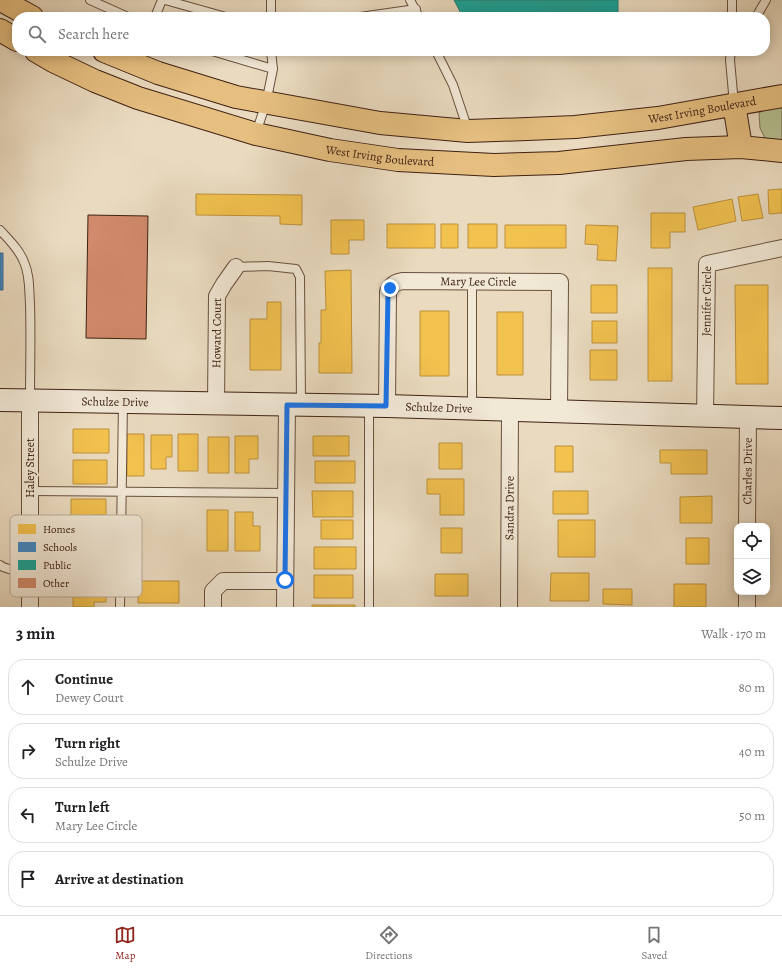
<!DOCTYPE html>
<html lang="en">
<head>
<meta charset="utf-8">
<style>
	:root { --surface:#fff; --page:#f2f2f2; --text:#202124; --muted:#757577; --line:#e0e0e0; --accent:#8f2418 }
	body { margin:0; font-family:Alegreya,serif; background:var(--page); color:var(--text) }
	.controls { position:absolute; right:12px; bottom:12px; display:grid; overflow:hidden; border-radius:8px; box-shadow:0 2px 10px #0003 }
	.controls button { width:36px; height:36px; display:grid; place-items:center; padding:0; border:0; border-bottom:1px solid var(--line); background:var(--surface); color:var(--text); font:20px sans-serif }
	.stop { position:absolute; width:12px; height:12px; margin:-9px; border:3px solid #1a73e8; border-radius:50%; background:#fff }
	.stop.end { background:#1a73e8; border-color:#fff; box-shadow:0 1px 4px #0008 }
	.list { margin:0; padding:0; list-style:none }
	h2 { display:flex; justify-content:space-between; align-items:center; height:52px; margin:0; padding:0 16px; font-size:17px }
	h2 small { font-size:13px; font-weight:400; color:var(--muted) }
	.list li { display:grid; grid-template-columns:26px 1fr auto; gap:12px; align-items:center; box-sizing:border-box; height:56px; margin:0 8px 8px; padding:0 8px; border:1px solid var(--line); border-radius:16px }
	.list b { display:block; font-size:15px; white-space:nowrap }
	.list p { margin:0; font-size:13px; white-space:nowrap; color:var(--muted) }
	.list em { font-size:13px; font-style:normal; color:var(--muted) }
	.icon { flex:none; width:22px; height:22px; fill:none; stroke:currentColor; stroke-width:2; stroke-linecap:round; stroke-linejoin:round }
	.map { position:relative; flex:none; width:782px; height:607px; overflow:hidden }
	.search { position:absolute; background:var(--surface); box-shadow:0 2px 10px #0003; left:12px; right:12px; top:12px; height:44px; display:flex; align-items:center; gap:10px; box-sizing:border-box; padding:0 14px; border-radius:16px; color:var(--muted); font-size:15px }
	.sheet { height:308px; background:var(--surface) }
	nav { display:flex; justify-content:space-around; align-items:center; box-sizing:border-box; height:56px; border-top:1px solid var(--line); background:var(--surface); font-size:11px; color:var(--muted) }
	nav a { display:grid; justify-items:center; gap:2px }
	nav .on { color:var(--accent) }
	.map>svg:first-child { display:block }
	.green { fill:#b6c093; stroke:#7a7052 }
	.homes { fill:#f2c14e; stroke:#bc913c }
	.schools { fill:#3f88c5; stroke:#3f698f }
	.public { fill:#17a398; stroke:#237c70 }
	.building { fill:#d18a6b; stroke:#3f2112 }
	.lines { fill:none; stroke-linecap:round; stroke-linejoin:round }
	.lane-casing { stroke:#6a503e; stroke-width:10 }
	.street-casing { stroke:#6a503e; stroke-width:18 }
	.secondary-casing { stroke:#3f2112; stroke-width:24 }
	.primary-casing { stroke:#3f2112; stroke-width:24 }
	.lane { stroke:#f1e8d6; stroke-width:8 }
	.street { stroke:#f1e8d6; stroke-width:16 }
	.secondary { stroke:#f1e8d6; stroke-width:22 }
	.primary { stroke:#e5be80; stroke-width:22 }
	.route { stroke:#1a73e8; stroke-width:5 }
	.labels { text-anchor:middle; stroke-width:4; stroke-linejoin:round; paint-order:stroke }
	.street-label { font-size:12px; fill:#3f2112; stroke:#f1e8d6 }
	.key { fill:#f1e8d6; stroke:#bcac9b; stroke-width:1 }
	.key-label { font-size:11px; fill:#3f2112 }
</style>
</head>
<body>
<div class="map">
<svg width="782" height="607" viewBox="0 0 782 607">
	<rect width="100%" height="100%" fill="#eadbc0"/>
	<filter id="stains"><feTurbulence type="fractalNoise" baseFrequency=".005" numOctaves="4"/><feColorMatrix values="0 0 0 0 .2 0 0 0 0 .09 0 0 0 0 .02 0 0 0 .5 -.17"/></filter>
	<radialGradient id="worn" r=".72"><stop offset=".6" stop-color="#630" stop-opacity="0"/><stop offset="1" stop-color="#630" stop-opacity=".3"/></radialGradient>
	<path class="green" d="M782,107V142L765,138L760,128L759,113L764,109Z"/>
	<path class="homes" d="M782,189V213L769,214L768,190Z
		M196,194L302,195V225L280,224V216L196,215Z
		M758,194L763,218L742,221L738,197Z
		M732,199L736,221L698,230L693,207Z
		M651,213H685V232H670V248H651Z
		M331,220H364V240H349V254H331Z
		M387,224H435V248H387Z
		M441,224H458V248H441Z
		M468,224H497V248H468Z
		M505,225H566V248H505Z
		M586,225L618,226L616,261L597,260L598,245L585,244Z
		M648,268H672V381H648Z
		M351,270L352,373H319V343H321V310H326L325,271Z
		M591,285H617V313H591Z
		M735,285H768V384H736Z
		M267,302H281V370H250V319H267Z
		M420,311H449V376H420Z
		M497,312H523V375H497Z
		M592,321H617V343H592Z
		M590,350H617V380H590Z
		M73,429H109V453H73Z
		M127,434H144V476H127Z
		M178,434H198V471H178Z
		M151,435H172V457H166V469H151Z
		M235,436H258V459H249V473H235Z
		M313,436H349V456H313Z
		M208,437H229V473H208Z
		M439,443H462V469H439Z
		M555,446H573V472H555Z
		M660,450H707V474H671V463H660Z
		M73,460H107V484H73Z
		M315,461H355V483H315Z
		M427,479H464V515H440V494H427Z
		M312,491H353V517H313Z
		M553,491H588V514H553Z
		M712,496V523H680V497Z
		M71,499H106V515H94V522H71Z
		M207,510H228V551H207Z
		M235,512H253V526H260V551H235Z
		M321,520H353V539H321Z
		M558,520H595V557H558Z
		M441,528H462V553H441Z
		M686,538H709V564H686Z
		M314,547H356V569H314Z
		M551,573H589V601H550Z
		M435,574H468V596H435Z
		M314,575H353V598H314Z
		M138,581H179V603H138Z
		M674,584H706V607H674Z
		M73,588H106V602H94V607H73Z
		M603,589H632V605L603,604Z
		M312,605H355V607H312Z"/>
	<path class="schools" d="M0,253H3V290H0Z"/>
	<path class="public" d="M454,0H618V17H502V15L486,14V17H463Z"/>
	<path class="building" d="M88,215L148,216L146,339L86,338Z"/>
	<g class="lines">
		<defs>
			<path id="lane" d="M90,0L128,17
				M165,0L226,17
				M410,0L419,17
				M155,17L162,0
				M271,17V0
				M360,17L416,9
				M732,17V0
				M756,17L766,0
				M212,51L273,69L266,103L256,133
				M271,51L273,69
				M436,51L453,85L468,130
				M731,51L730,60L734,104
				M0,230C9,240 19,249 24,262C30,275 29,290 30,304C31,336 30,368 30,400
				M236,267L268,266L296,269L300,277L301,404
				M472,282V407
				M369,407V607
				M30,491L286,493
				M0,565L3,567L30,576
				M120,607L123,402"/>
			<g id="street">
				<path id="s1" d="M216,404L217,296L224,284L236,267"/>
				<path id="s2" d="M387,406L388,292C391,285 395,282 403,281L560,282L559,411"/>
				<path id="s3" d="M705,416L707,264L782,248"/>
				<path id="s4" d="M747,526L748,417"/>
				<path d="M30,607V401"/>
				<path d="M213,607V591L223,581H285"/>
				<path d="M285,607L287,405"/>
				<path id="s5" d="M509,607L510,410"/>
				<path d="M747,607V592"/>
			</g>
			<g id="secondary">
				<path id="s6" d="M0,400L387,406L782,418"/>
			</g>
			<g id="primary">
				<path d="M1,0L32,17"/>
				<path d="M0,30L17,40"/>
				<path id="s7" d="M36,51L53,61L95,81L138,98L256,134L330,150L398,160L494,165L559,163L686,149L741,147L782,151"/>
				<path id="s8" d="M104,51L158,73L236,97L380,123L468,131L527,129L575,127L658,118L782,96"/>
				<path d="M734,104L741,147"/>
			</g>
		</defs>
		<use href="#lane" class="lane-casing"/>
		<use href="#street" class="street-casing"/>
		<use href="#secondary" class="secondary-casing"/>
		<use href="#primary" class="primary-casing"/>
		<use href="#lane" class="lane"/>
		<use href="#street" class="street"/>
		<use href="#secondary" class="secondary"/>
		<use href="#primary" class="primary"/>
	</g>
	<g class="lines">
		<path class="route" d="M285,580L287,405L386,406L388,292L390,288"/>
	</g>
	<g class="labels">
		<g class="street-label">
			<text dy="4" stroke="none"><textPath href="#s8" startOffset="610">West Irving Boulevard</textPath></text>
			<text dy="4" stroke="none"><textPath href="#s7" startOffset="362">West Irving Boulevard</textPath></text>
			<text dy="4" stroke="none"><textPath href="#s2" startOffset="209">Mary Lee Circle</textPath></text>
			<text dy="4" stroke="none"><textPath href="#s3" startOffset="115">Jennifer Circle</textPath></text>
			<text dy="4" stroke="none"><textPath href="#s1" startOffset="71">Howard Court</textPath></text>
			<text dy="4" stroke="none"><textPath href="#s6" startOffset="115">Schulze Drive</textPath></text>
			<text dy="4" stroke="none"><textPath href="#s6" startOffset="439">Schulze Drive</textPath></text>
			<text transform="translate(30 468) rotate(-90)" y="4">Haley Street</text>
			<text dy="4" stroke="none"><textPath href="#s4" startOffset="55">Charles Drive</textPath></text>
			<text dy="4" stroke="none"><textPath href="#s5" startOffset="99">Sandra Drive</textPath></text>
		</g>
	</g>
	<rect x="10" y="515" width="132" height="82" rx="6" class="key"/>
	<rect x="18" y="524" width="18" height="10" fill="#f2c14e"/>
	<rect x="18" y="542" width="18" height="10" fill="#3f88c5"/>
	<rect x="18" y="560" width="18" height="10" fill="#17a398"/>
	<rect x="18" y="578" width="18" height="10" fill="#d18a6b"/>
	<g class="key-label">
		<text x="43" y="533">Homes</text>
		<text x="43" y="551">Schools</text>
		<text x="43" y="569">Public</text>
		<text x="43" y="587">Other</text>
	</g>
	<rect width="100%" height="100%" filter="url(#stains)"/>
	<rect width="100%" height="100%" fill="url(#worn)"/>
</svg>
<div class="controls">
<button><svg class="icon" aria-label="locate" viewBox="0 0 24 24"><circle cx="12" cy="12" r="6"/><path d="M12 2v4M12 18v4M2 12h4M18 12h4"/></svg></button>
<button><svg class="icon" aria-label="layers" viewBox="0 0 24 24"><path d="M12 4l9 5-9 5-9-5zM3 14l9 5 9-5"/></svg></button>
</div>
<div class="stop" style="left:285px;top:580px"></div>
<div class="stop end" style="left:390px;top:288px"></div>
<div class="search"><svg class="icon" aria-label="search" viewBox="0 0 24 24"><circle cx="10" cy="10" r="6"/><path d="M15 15l6 6"/></svg>Search here</div>
</div>
<section class="sheet">
<h2>3 min<small>Walk · 170 m</small></h2>
<ul class="list">
<li><svg class="icon" aria-label="ahead" viewBox="0 0 24 24"><path d="M12 20V5M6 11l6-6 6 6"/></svg><div><b>Continue</b><p>Dewey Court</p></div><em>80 m</em></li>
<li><svg class="icon" aria-label="right" viewBox="0 0 24 24"><path d="M7 20v-9h11M14 6l5 5-5 5"/></svg><div><b>Turn right</b><p>Schulze Drive</p></div><em>40 m</em></li>
<li><svg class="icon" aria-label="left" viewBox="0 0 24 24"><path d="M17 20v-9H6M10 6l-5 5 5 5"/></svg><div><b>Turn left</b><p>Mary Lee Circle</p></div><em>50 m</em></li>
<li><svg class="icon" aria-label="arrive" viewBox="0 0 24 24"><path d="M6 21V4h12l-3 4 3 4H6"/></svg><div><b>Arrive at destination</b></div></li>
</ul>
</section>
<nav>
<a class="on"><svg class="icon" aria-label="map" viewBox="0 0 24 24"><path d="M3 6l6-2 6 2 6-2v14l-6 2-6-2-6 2zM9 4v14M15 6v14"/></svg>Map</a>
<a><svg class="icon" aria-label="directions" viewBox="0 0 24 24"><path d="M12 3l9 9-9 9-9-9zM9 14v-3h6M13 9l2 2-2 2"/></svg>Directions</a>
<a><svg class="icon" aria-label="saved" viewBox="0 0 24 24"><path d="M7 4h10v16l-5-4-5 4z"/></svg>Saved</a>
</nav>
</body>
</html>
